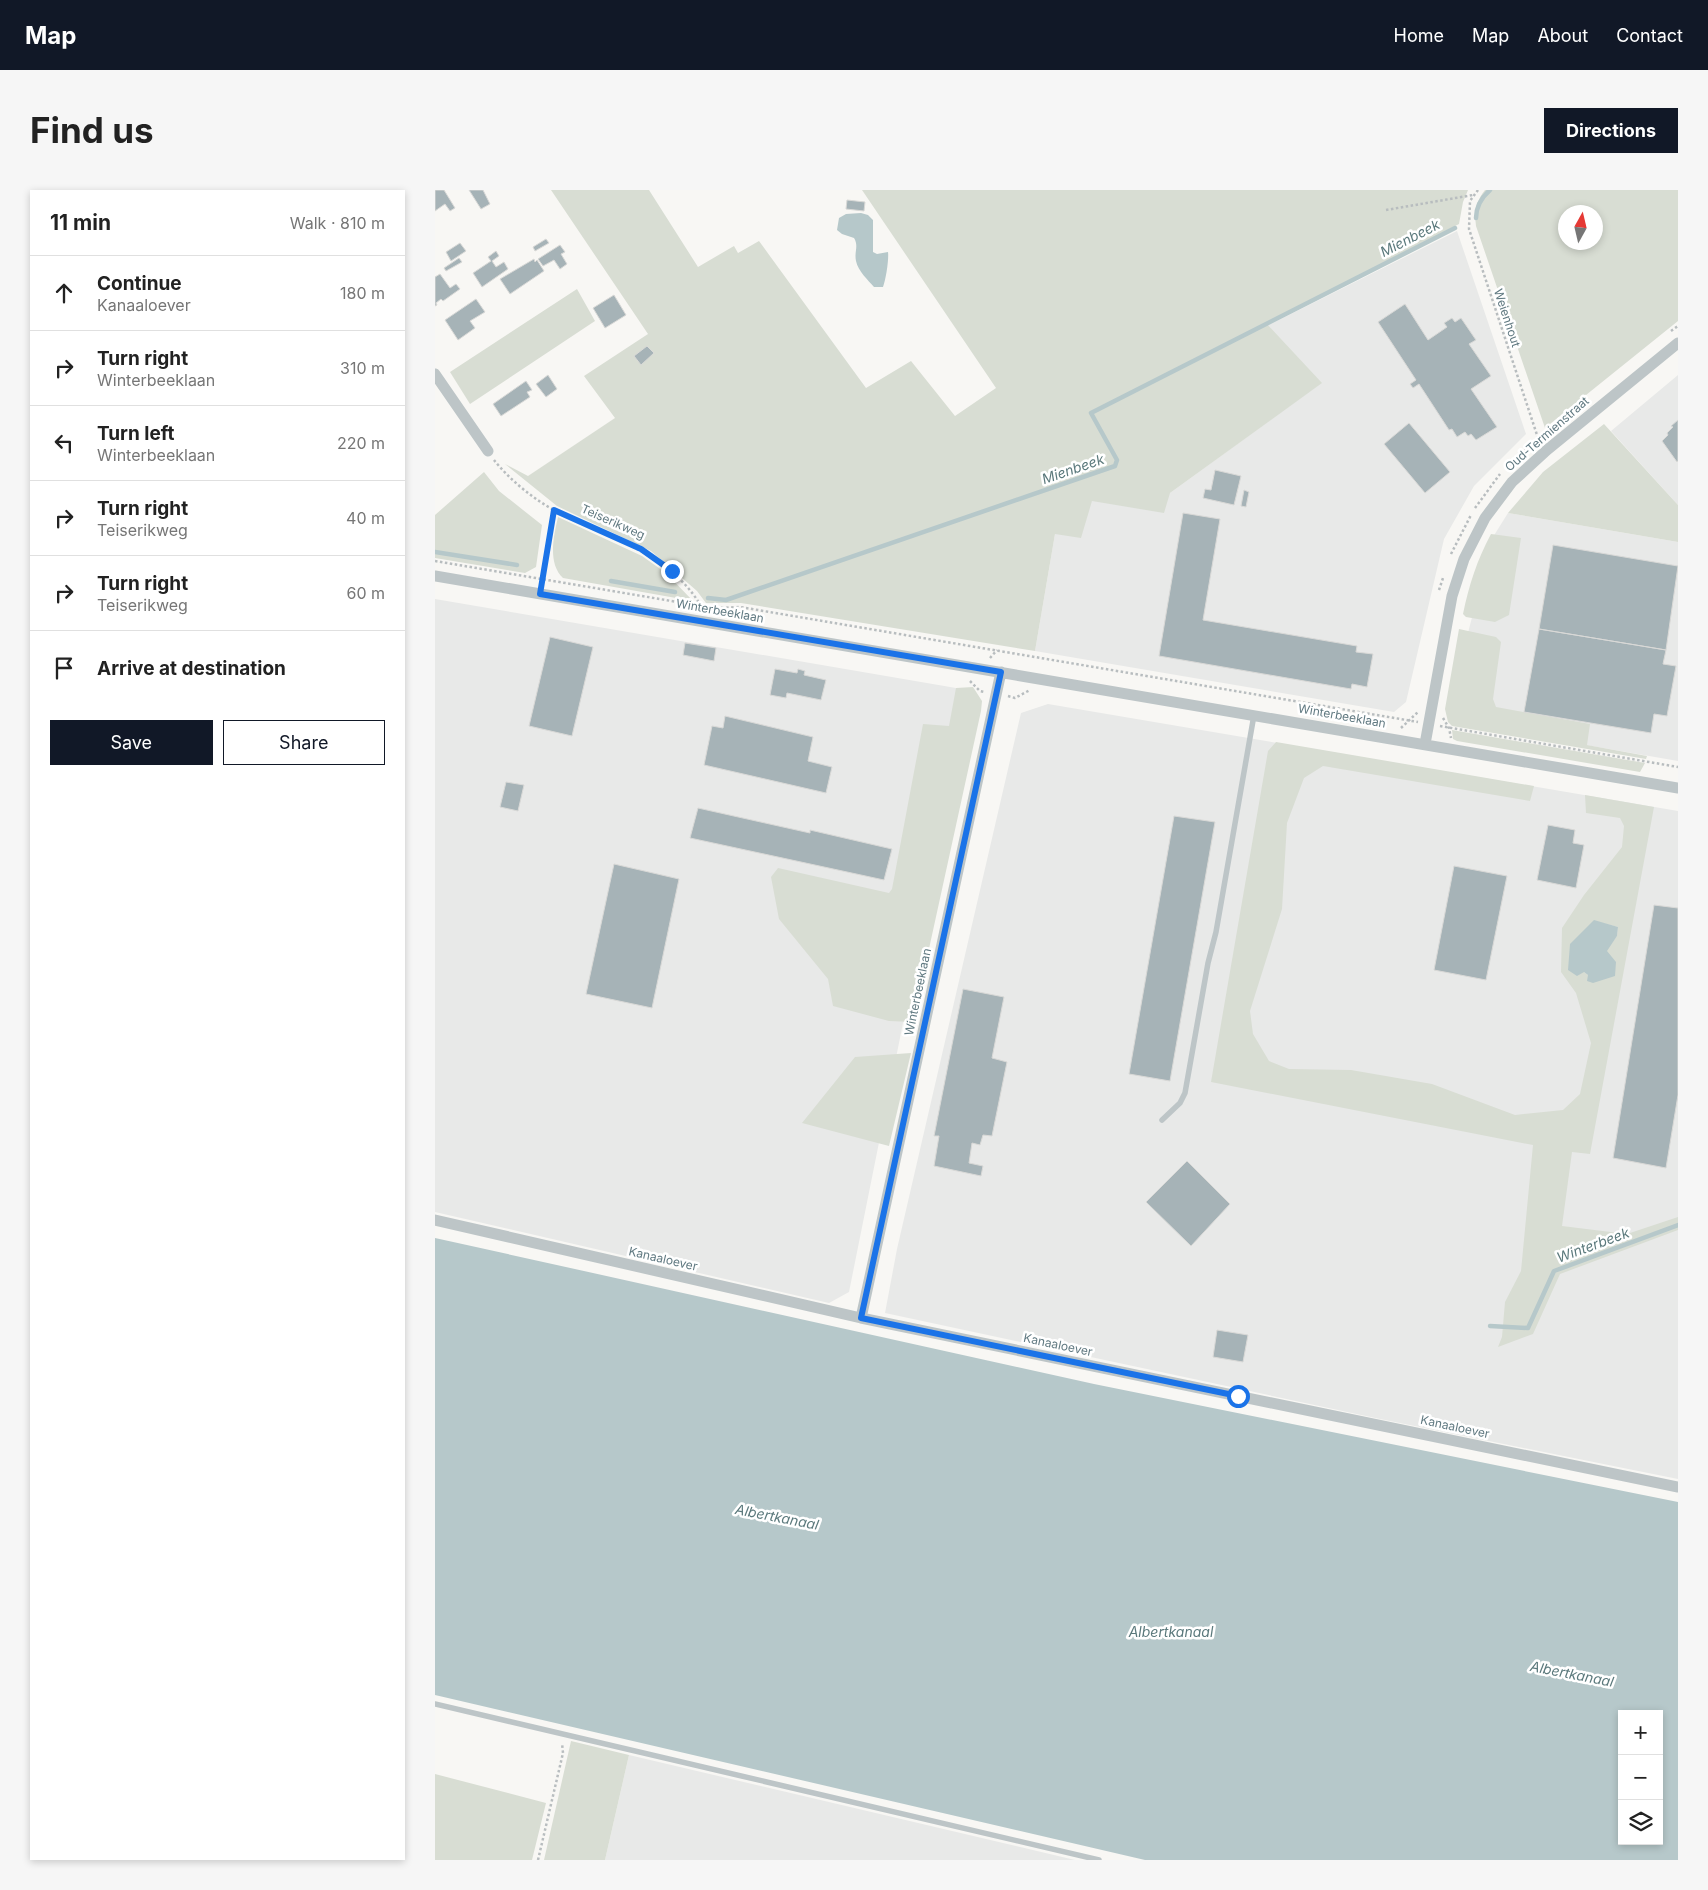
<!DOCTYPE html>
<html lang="en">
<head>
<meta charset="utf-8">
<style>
	:root { --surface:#fff; --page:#f6f6f6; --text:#222; --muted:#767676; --line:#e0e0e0; --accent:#111827 }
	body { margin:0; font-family:Inter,sans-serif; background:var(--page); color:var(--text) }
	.controls { position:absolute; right:15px; bottom:15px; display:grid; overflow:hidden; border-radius:0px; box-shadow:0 2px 8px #0003 }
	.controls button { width:45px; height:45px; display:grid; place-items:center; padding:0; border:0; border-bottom:1px solid var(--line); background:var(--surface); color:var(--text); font:25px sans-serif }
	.compass { position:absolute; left:1123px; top:15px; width:45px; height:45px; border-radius:50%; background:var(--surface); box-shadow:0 2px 8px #0003; rotate:8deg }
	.stop { position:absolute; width:15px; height:15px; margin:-11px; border:4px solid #1a73e8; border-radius:50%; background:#fff }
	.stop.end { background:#1a73e8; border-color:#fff; box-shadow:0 1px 5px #0008 }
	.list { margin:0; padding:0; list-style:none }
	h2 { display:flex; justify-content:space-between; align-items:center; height:65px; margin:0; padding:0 20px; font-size:21px }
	h2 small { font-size:16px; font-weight:400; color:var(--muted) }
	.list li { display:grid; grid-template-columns:32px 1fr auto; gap:15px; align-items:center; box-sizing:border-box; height:75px; padding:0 20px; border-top:1px solid var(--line) }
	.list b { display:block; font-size:19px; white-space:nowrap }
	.list p { margin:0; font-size:16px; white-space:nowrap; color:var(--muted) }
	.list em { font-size:16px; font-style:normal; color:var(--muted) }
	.actions { display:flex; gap:10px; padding:15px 20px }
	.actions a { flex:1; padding:11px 0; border:1px solid var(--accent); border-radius:0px; text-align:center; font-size:18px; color:var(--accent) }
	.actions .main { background:var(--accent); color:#fff }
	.icon { flex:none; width:28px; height:28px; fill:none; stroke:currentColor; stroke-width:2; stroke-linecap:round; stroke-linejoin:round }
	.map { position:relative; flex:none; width:1243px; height:1670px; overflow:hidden; border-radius:0px }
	header { display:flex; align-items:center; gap:30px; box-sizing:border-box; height:70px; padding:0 25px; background:var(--accent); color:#fff }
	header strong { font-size:24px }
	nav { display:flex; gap:28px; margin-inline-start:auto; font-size:18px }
	.intro { display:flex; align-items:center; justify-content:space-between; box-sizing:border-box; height:120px; padding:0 30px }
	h1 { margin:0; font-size:35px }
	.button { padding:12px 22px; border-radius:0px; background:var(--accent); color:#fff; font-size:18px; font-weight:700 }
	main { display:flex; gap:30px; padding:0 30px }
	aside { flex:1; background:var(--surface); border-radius:0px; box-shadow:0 2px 8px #0003 }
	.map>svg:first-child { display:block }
	.built { fill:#e8e9e8 }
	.green { fill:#d8ddd3; fill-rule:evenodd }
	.water { fill:#b6c8ca; fill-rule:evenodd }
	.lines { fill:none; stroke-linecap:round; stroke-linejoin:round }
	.stream { stroke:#b6c8ca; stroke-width:4.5 }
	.building { fill:#a6b3b7; stroke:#d9d9d7 }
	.path { stroke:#b8bdbf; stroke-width:2.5; stroke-dasharray:2.5 2.5; stroke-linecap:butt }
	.service { stroke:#bdc5c7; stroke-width:5.5 }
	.minor { stroke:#bdc5c7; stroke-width:11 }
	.route { stroke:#1a73e8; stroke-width:6 }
	.labels { text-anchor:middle; stroke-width:5; stroke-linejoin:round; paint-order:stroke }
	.street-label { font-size:12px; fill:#607981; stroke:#fff }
	.water-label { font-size:14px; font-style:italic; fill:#5b797c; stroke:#fff }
</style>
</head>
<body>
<header>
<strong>Map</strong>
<nav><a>Home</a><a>Map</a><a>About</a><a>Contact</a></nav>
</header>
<div class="intro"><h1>Find us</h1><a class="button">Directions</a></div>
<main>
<aside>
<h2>11 min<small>Walk · 810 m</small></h2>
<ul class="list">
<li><svg class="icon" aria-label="ahead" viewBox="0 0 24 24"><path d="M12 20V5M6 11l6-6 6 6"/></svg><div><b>Continue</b><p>Kanaaloever</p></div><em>180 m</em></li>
<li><svg class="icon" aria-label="right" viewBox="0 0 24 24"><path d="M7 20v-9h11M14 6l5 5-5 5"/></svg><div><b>Turn right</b><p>Winterbeeklaan</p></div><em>310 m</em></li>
<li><svg class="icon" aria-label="left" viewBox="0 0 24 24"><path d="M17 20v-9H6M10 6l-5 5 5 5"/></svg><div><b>Turn left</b><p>Winterbeeklaan</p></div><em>220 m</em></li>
<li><svg class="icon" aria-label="right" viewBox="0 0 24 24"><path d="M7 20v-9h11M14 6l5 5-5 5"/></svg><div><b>Turn right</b><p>Teiserikweg</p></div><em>40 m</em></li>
<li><svg class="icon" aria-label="right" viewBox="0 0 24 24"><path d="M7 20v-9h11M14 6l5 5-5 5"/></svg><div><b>Turn right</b><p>Teiserikweg</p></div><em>60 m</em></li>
<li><svg class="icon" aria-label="arrive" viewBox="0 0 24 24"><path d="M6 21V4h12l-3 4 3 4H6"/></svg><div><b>Arrive at destination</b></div></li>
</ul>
<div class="actions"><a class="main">Save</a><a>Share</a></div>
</aside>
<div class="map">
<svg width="1243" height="1670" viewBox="0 0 1243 1670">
	<rect width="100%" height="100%" fill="#f8f7f4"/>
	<path class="built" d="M1022,41L1091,244L1039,296L1009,349L971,512L959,522L600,461L620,344L657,311L735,303L886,193L832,136Z
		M1243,185V315L1176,241Z
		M1073,323L1243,352V571L1019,532L1023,481L1058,347Z
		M0,409L521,498L527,517L469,828L414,1102L394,1113L0,1022Z
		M613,514L1243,621V1289L945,1229L450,1123L462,1059L586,523Z
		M194,1565L640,1670H170Z"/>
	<path class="green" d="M116,0H214L263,77L299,56L303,63L324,51L431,198L476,171L520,226L561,198L427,0H1033L1028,12L1024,34L831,133L887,193L735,303L729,323L657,311L646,348L620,344L600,461L306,413H271L262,401L216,361L122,316L70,274L93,286L180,228L149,186L213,144Z
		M1050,0H1243V131L1110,238L1041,36C1039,20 1041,12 1050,0ZM1130,22H1160V52H1130Z
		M142,99L160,131L35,214L15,182Z
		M1169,234L1243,315V352L1073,323L1108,282Z
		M49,282L64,301L107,335L101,377L90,383L0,368V325Z
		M123,327L207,366L231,383L258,411L128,388C112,373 119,345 123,327Z
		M1056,344L1086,348L1074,425L1060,432L1031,427L1028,424C1034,395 1042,370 1056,344Z
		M1024,439L1061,447L1066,452L1058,509L1061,517L1155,534L1152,555L1212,566L1211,569L1017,536L1013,532L1010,519Z
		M538,497L547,511L546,521L478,832L454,831L398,816L393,789L344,729L336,687L343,678L454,703L457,699L488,534L514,536L521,498Z
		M1017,540L1210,573L1205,582L1022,551L1018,549Z
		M841,552L1099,596L1095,611L888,576L869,588L852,633L847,719L815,821L818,844L834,871L854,879L916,880L997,894L1080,925L1128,920L1145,904L1156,853L1141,803L1126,782L1127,738L1149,705L1187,657L1189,636L1185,628L1151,623L1150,605L1219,617L1155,964L1137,962L1127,1036L1192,1044L1243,1027V1040L1125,1084L1098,1144L1063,1157L1067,1147L1070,1112L1086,1081L1098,955L776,892L833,561ZM1159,731L1183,737L1182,746L1153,785L1149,782Z
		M476,863L454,956L367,933L420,867Z
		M136,1551L194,1565L170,1670H109Z
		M0,1584L111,1613L97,1670H0Z"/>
	<path class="water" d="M426,23L433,25L438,30V62L442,64L453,62C454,69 451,89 448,97H439C433,90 423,81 421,71C419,62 424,56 419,48L407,44L402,40L404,28L411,24Z
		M1159,730L1183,737L1182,746L1172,761L1181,772L1180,786L1158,793L1152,791L1153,785L1149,782L1142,786L1133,780L1135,754Z
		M0,1048L659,1194L1243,1312V1670H710L0,1505ZM1187,1524H1224V1651H1187Z"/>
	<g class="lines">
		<path class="stream" d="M1041,28C1041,17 1047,7 1055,0
			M0,362L82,375
			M176,391L240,402
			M273,408L291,410L680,276L682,270L656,223L1020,38
			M1055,1136L1093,1138L1119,1081L1243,1035"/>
	</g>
	<path class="building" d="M0,0H9L20,18L15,21L10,14L0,21Z
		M34,0H48L55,14L46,19Z
		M412,10L430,12L429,21L411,19Z
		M111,49L114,53L100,61L98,57Z
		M25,53L31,61L16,71L11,62Z
		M125,55L130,62L126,64L132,74L125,79L119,70L108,76L103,69Z
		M61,61L64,66L57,71L61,77L69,72L73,79L47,97L38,83L56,71L53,67Z
		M24,68L27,72L11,81L9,78Z
		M99,69L100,72L102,70L109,81L75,104L65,89Z
		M5,84L15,98L21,94L25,99L8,111L6,109L1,113L2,115L0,116V87Z
		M179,105L191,125L170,138L158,118Z
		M41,109L50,122L35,131L40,138L23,150L10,130Z
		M970,114L993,150L1012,137L1009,133L1017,128L1020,132L1026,128L1041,150L1034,154L1056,186L1036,199L1062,237L1041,250L1036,244L1033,246L1030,242L1022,247L1017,239L1014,240L984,194L978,198L975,194L981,190L943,132Z
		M212,156L219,163L206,175L199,166Z
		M113,185L122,199L111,207L101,194Z
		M91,191L97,200L92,202L95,207L66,226L58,214Z
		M1243,230V271L1242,272L1227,251L1233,245L1232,243L1238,237L1236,236Z
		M974,233L1015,282L990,303L949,254Z
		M780,280L806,286L799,315L768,308L770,299L776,300Z
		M809,300L814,302L811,317L806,316Z
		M748,323L785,329L768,430L922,456L921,462L938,464L932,497L917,494L916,499L724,466Z
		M1118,355L1243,376L1231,460L1104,439Z
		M1104,439L1231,460L1228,474L1241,476L1232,526L1219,524L1216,543L1089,522Z
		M115,447L158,457L137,546L94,536Z
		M250,453L281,458L279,471L248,465Z
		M340,479L362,483L363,479L370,481L369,485L391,490L386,510L352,503L351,508L335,505Z
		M290,526L378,547L373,571L397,577L391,603L269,575L277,536L288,538Z
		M71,592L89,595L83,621L65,617Z
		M263,618L375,643V640L457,659L449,690L255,648Z
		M739,626L780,632L735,891L694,884Z
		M1113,635L1140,640L1138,653L1149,655L1141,698L1102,690Z
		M179,674L244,689L217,818L151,804Z
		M1019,676L1072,686L1051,790L999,780Z
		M1219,715L1243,718V905L1231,978L1178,968Z
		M528,799L569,807L557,868L572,872L557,946L548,945L545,955L537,953L534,973L548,976L546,986L499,976L504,946H499Z
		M752,971L795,1014L756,1056L711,1012Z
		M782,1140L813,1145L808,1172L778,1167Z"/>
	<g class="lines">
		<path class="path" d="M1043,0L1035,11L1034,39L1104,251
			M951,20L1038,5
			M1236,141L1243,136
			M59,270C74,289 99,310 121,321C173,348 234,362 266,416
			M1075,275L1096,255
			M1040,318L1065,284
			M1016,364L1036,325
			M0,371L266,416L283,418L305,417L983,532
			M107,390L119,320
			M1004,400L1008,388
			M555,468L562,460
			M535,491L545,501L550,502
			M573,506L580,508L595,500
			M1008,528L1014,538L1016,548
			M1005,536L1243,577
			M966,538L984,521
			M103,1670L128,1563L127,1553"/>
		<path class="service" d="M727,930L745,913L750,903L773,773L781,742L819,525
			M0,1514L664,1670"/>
		<path class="minor" d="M0,184L53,261
			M0,386L1243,598
			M990,554L1017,406L1029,369L1050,328L1077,292L1112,260L1243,153
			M0,1030L426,1128L1243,1297
			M426,1128L566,482"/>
	</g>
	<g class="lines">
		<path class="route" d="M237,381L206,359L119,320L105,404L566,482L426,1128L803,1206"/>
	</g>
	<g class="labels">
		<g class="street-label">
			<text transform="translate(1072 128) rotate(72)" y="4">Weienhout</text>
			<text transform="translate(1112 244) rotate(-41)" y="4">Oud-Termienstraat</text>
			<text transform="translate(178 332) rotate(24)" y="4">Teiserikweg</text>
			<text transform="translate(285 421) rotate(10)" y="4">Winterbeeklaan</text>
			<text transform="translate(907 526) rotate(10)" y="4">Winterbeeklaan</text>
			<text transform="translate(483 802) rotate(-78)" y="4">Winterbeeklaan</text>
			<text transform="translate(228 1069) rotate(13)" y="4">Kanaaloever</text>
			<text transform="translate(623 1155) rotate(12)" y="4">Kanaaloever</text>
			<text transform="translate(1020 1237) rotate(12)" y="4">Kanaaloever</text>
		</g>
		<g class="water-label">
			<text transform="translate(975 48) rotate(-27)" y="5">Mienbeek</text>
			<text transform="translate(638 279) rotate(-19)" y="5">Mienbeek</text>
			<text transform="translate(1158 1055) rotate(-20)" y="5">Winterbeek</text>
			<text transform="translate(342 1327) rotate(11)" y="5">Albertkanaal</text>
			<text x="736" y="1447">Albertkanaal</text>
			<text transform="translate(1137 1484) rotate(11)" y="5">Albertkanaal</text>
		</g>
	</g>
</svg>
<div class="controls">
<button>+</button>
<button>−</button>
<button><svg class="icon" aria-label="layers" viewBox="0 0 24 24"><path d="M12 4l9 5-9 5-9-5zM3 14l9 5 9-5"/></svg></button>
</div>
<svg class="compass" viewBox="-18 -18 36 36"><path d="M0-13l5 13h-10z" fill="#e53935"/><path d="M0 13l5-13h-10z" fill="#767676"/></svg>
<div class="stop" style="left:803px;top:1206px"></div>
<div class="stop end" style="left:237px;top:381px"></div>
</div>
</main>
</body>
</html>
